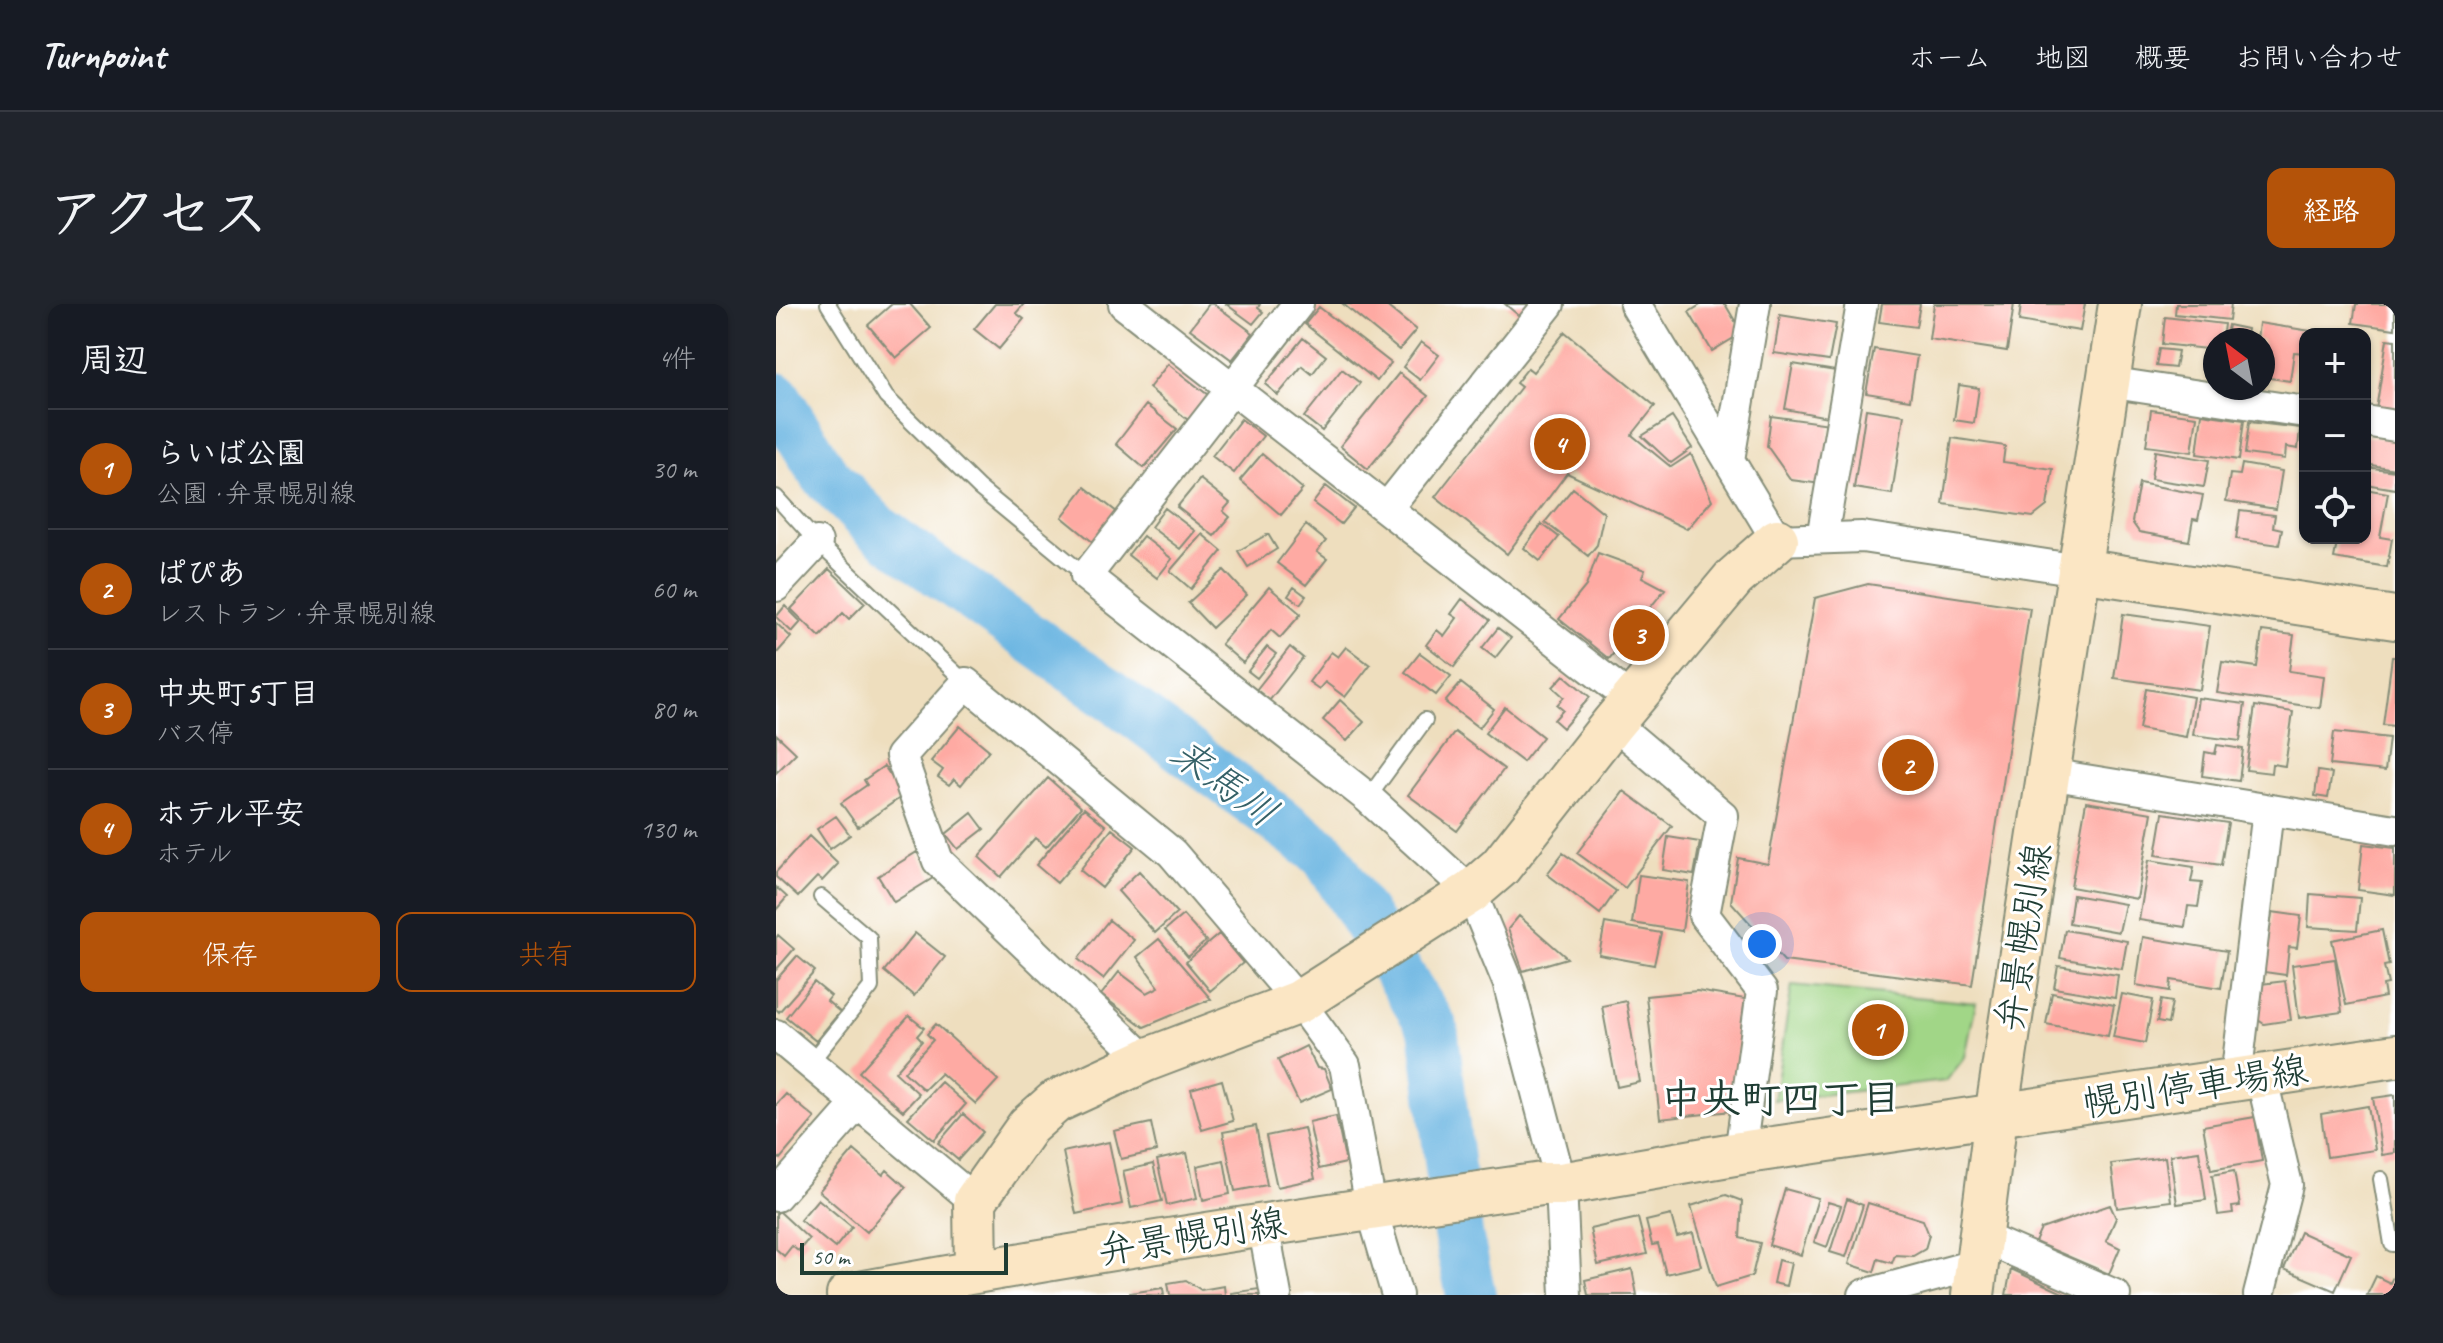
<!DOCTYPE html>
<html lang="ja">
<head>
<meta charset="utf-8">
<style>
	:root { --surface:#171b24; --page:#20242c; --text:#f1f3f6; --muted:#9ea1a6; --line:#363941; --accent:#b45309 }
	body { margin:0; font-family:Caveat,"Klee One",sans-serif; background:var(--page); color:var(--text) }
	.controls { position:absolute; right:24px; top:24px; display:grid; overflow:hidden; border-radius:16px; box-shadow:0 2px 6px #0004 }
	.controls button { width:72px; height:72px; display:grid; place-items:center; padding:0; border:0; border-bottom:2px solid var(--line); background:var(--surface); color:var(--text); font:40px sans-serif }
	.compass { position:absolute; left:1427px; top:24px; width:72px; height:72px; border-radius:50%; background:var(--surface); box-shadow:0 2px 6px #0004; rotate:328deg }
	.scale { position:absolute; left:24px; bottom:20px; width:208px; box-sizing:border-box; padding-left:8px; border:4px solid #1f3d34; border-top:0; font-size:22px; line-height:28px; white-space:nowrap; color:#1f3d34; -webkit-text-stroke:6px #fff; paint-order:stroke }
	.you { position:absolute; left:986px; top:640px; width:28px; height:28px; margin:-20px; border:6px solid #fff; border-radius:50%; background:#1a73e8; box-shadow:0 0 0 12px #1a73e833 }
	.badge { display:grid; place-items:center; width:52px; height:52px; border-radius:50%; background:var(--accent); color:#fff; font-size:26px; font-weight:700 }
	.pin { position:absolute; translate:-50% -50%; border:4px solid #fff; box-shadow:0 2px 8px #0006 }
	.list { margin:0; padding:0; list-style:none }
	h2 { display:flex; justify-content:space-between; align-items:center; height:104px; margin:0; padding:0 32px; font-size:34px }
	h2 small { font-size:26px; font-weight:400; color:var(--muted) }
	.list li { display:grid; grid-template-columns:52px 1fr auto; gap:24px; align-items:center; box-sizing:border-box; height:120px; padding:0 32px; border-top:2px solid var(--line) }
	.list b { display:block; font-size:30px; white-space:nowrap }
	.list p { margin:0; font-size:26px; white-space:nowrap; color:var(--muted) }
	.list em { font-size:26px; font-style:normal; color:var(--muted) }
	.actions { display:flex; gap:16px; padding:24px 32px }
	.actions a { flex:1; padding:18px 0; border:2px solid var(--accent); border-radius:16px; text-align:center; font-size:28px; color:var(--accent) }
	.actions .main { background:var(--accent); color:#fff }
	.icon { flex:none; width:44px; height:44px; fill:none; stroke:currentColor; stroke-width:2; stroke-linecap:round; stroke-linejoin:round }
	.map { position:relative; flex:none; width:1619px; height:991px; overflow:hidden; border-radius:16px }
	header { display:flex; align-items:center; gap:48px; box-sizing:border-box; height:112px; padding:0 40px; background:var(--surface); border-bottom:2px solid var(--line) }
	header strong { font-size:38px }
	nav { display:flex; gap:44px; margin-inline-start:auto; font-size:28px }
	.intro { display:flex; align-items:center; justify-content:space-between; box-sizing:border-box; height:192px; padding:0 48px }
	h1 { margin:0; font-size:56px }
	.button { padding:20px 36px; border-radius:16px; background:var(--accent); color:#fff; font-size:28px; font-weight:700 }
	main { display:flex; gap:48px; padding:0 48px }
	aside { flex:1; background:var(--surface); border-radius:16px; box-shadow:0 2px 6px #0004 }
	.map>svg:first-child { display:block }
	.green { fill:#a1d687; stroke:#608a5e; stroke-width:2 }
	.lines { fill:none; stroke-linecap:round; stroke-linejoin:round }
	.river { stroke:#68b4e1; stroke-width:50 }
	.building { fill:#feaaa3 }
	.lane-casing { stroke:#868e79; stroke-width:18 }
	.street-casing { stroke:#868e79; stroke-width:34 }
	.secondary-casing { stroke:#868e79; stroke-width:46 }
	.lane { stroke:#fff; stroke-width:14 }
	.street { stroke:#fff; stroke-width:30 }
	.secondary { stroke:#fbe6c4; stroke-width:42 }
	.labels { text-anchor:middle; stroke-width:6; stroke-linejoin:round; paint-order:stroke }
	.street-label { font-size:38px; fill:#1f3d34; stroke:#fff }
	.water-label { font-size:40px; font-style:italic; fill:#356168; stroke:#fff }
	.neighbourhood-label { font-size:40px; font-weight:bold; fill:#1f3d34; stroke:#fff }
</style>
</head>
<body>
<header>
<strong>Turnpoint</strong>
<nav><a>ホーム</a><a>地図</a><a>概要</a><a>お問い合わせ</a></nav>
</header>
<div class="intro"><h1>アクセス</h1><a class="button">経路</a></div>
<main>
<aside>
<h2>周辺<small>4件</small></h2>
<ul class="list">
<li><span class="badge">1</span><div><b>らいば公園</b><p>公園 · 弁景幌別線</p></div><em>30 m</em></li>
<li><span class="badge">2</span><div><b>ぱぴあ</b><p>レストラン · 弁景幌別線</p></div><em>60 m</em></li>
<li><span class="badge">3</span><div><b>中央町5丁目</b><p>バス停</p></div><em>80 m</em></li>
<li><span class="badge">4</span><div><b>ホテル平安</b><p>ホテル</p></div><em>130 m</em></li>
</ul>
<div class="actions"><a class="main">保存</a><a>共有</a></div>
</aside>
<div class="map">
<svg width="1619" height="991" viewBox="0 0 1619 991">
	<rect width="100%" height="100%" fill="#fff"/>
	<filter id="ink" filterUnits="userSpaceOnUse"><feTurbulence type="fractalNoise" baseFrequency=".0125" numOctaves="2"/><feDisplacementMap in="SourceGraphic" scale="16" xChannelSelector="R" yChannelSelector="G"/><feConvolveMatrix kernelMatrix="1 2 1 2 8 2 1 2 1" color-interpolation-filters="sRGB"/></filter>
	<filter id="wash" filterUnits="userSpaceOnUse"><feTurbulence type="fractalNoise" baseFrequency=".006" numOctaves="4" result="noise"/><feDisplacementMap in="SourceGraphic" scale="32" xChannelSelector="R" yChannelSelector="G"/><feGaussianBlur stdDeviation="1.8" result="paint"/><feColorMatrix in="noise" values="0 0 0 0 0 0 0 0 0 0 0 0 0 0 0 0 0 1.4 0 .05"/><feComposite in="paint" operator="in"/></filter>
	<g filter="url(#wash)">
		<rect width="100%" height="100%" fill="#eedebe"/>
		<path class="green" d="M1016,681L1200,699L1189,753L1170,777L998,796Z"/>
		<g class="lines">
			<path class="river" d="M0,93L48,170L100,224L340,395L549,551L657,724L682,930L695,991"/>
		</g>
		<g id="blocks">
			<path class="building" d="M116,0H134L155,24L120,54L92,21Z
				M219,0H248L240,9L248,15L223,45L198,25Z
				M433,0H438L477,29L456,56L414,25Z
				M450,0H484L482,4L487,8L477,20Z
				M567,0H608L640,26L623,46Z
				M729,0H760L748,16Z
				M926,0H949L966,29L936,47L913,8Z
				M1106,0H1144L1140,23L1103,18Z
				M1158,0H1238L1231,47L1153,35Z
				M1245,0H1309L1304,27L1243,17Z
				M1400,0H1455L1453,16L1399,10Z
				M1580,0H1619V25L1577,19Z
				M543,3L615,59L601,77L529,20Z
				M1004,11L1060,20L1053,57L998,49Z
				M1389,13L1448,20L1446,36H1439V46L1386,40Z
				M1483,19L1541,28L1529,30V49L1518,48L1514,77L1487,73V36H1481Z
				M1452,21L1471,25L1469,36H1449Z
				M789,28L879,102L856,131L895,163L915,150L936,196L911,225L791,169L731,250L659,193L745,83L740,79L752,64L757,68Z
				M527,34L550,52L536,70L526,62L502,91L489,80Z
				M1611,35L1619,36V109L1600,106Z
				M645,38L663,51L644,76L627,63Z
				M1098,45L1141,52L1134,96L1090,89Z
				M1383,45L1402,47L1399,64L1380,62Z
				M392,60L432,91L412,116L373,84Z
				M1017,60L1060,67L1052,113L1009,105Z
				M566,65L584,79L546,127L528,113Z
				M623,69L652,92L592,165L564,142Z
				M1183,81L1203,84L1198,119L1178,116Z
				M370,101L401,125L368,164L340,140Z
				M1090,105L1128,111L1116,190L1078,184Z
				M1375,106L1421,112L1416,148L1370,142Z
				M1426,110L1468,116L1463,156L1421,150Z
				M995,112L1054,120L1045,180L1015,176L991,142Z
				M896,113L916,144L895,159L866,132Z
				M465,115L487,132L458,169L436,152Z
				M1473,118L1524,124L1522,145L1510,143L1509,155L1469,150Z
				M1589,132L1619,136V165L1589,160Z
				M1176,134L1229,142L1227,158L1277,165L1271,202L1257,213L1167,200Z
				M1379,147L1433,156L1428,183L1375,175Z
				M486,150L527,185L505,211L464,176Z
				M1466,160L1506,167L1500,205L1450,197L1454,170L1464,171Z
				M1589,163L1619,167V185L1589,180Z
				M424,175L454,199L447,207L454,213L438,232L401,203Z
				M1363,179L1427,191L1422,216L1417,215L1413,237L1363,228L1356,218Z
				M550,182L578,204L565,220L537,199Z
				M309,183L342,209L318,239L286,213Z
				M797,184L828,209L821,241L812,252L769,218Z
				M1589,185L1612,189L1604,233L1616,235L1611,263L1558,254L1562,234H1589Z
				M389,204L419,227L404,245L375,223Z
				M1464,207L1499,211L1497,223L1506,225L1503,241L1460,235Z
				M766,220L783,233L764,257L748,244Z
				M530,221L550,237L541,248L551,255L530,281L501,259Z
				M426,230L446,247L415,285L394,267Z
				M492,230L501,245L472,263L462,247Z
				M367,232L396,255L381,274L352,251Z
				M822,249L869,266L866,273L889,285L833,355L783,315L810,282Z
				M53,265L89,299L73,315L67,309L44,333L15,305Z
				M448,266L471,291L436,324L412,299Z
				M1092,280L1254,304L1196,681L1008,657L955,598L962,554L992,560L1039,294Z
				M493,283L525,310L504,334L495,326L467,359L445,340Z
				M518,283L530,292L524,300L512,292Z
				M686,295L714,316L678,363L650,341L661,326L668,332L681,314L675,310Z
				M9,302L25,318L16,328L0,313Z
				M1347,310L1434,322L1424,386L1338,374Z
				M0,319L15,333L0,350Z
				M722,324L735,334L719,354L706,344Z
				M1486,327L1518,331L1513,367L1548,372L1544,404L1441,389L1446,358L1481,363Z
				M491,343L500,350L481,374L472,367Z
				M514,343L527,354L493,397L480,386Z
				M570,343L594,361L569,393L549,378L543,385L533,378L555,348L562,353Z
				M644,349L675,372L660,391L629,368Z
				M1616,353H1619V422L1607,421Z
				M788,371L814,393L787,424L778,416L787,406L781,401L788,393L777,383Z
				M685,379L718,405L703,424L669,398Z
				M1370,385L1417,393L1410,433L1363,425Z
				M1422,394L1469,400L1464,437L1417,431Z
				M564,396L588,418L571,437L547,416Z
				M1479,402L1517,408L1509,462L1496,460L1495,469L1470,466Z
				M729,403L767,433L747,458L709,429Z
				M184,422L213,446L185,481L178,475L173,481L162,473L167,466L155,457Z
				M679,428L728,465L681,527L632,491Z
				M1558,428L1613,434L1609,467L1554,461Z
				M0,430L20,449L0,469Z
				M1441,441L1467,445L1463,477L1426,472L1429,448L1439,450Z
				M108,462L128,491L82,523L65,499L91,481L88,476Z
				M1542,467L1556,469L1552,494L1539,492Z
				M272,474L305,503L270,543L259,534L225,573L203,553Z
				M848,487L896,522L849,584L801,549Z
				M1310,498L1376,509L1361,595L1295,583Z
				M308,504L330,522L281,579L260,561Z
				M196,509L208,525L182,545L170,530Z
				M1387,509L1452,519L1445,561L1380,551Z
				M60,512L74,531L54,545L41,525Z
				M336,525L359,543L326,584L304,566Z
				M33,532L62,560L46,577L41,573L22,593L0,573V568Z
				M892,533L924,538L918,571L887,566Z
				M1587,540L1619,544V591L1582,586Z
				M141,548L157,574L118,598L102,572Z
				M787,549L840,587L824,610L771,570Z
				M1373,556L1418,563L1415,578L1426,579L1422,603L1412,602L1409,623L1363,616Z
				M363,567L401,609L379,629L342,587Z
				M863,571L913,578L906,627L856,619Z
				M0,583L11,593L0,606Z
				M1534,590L1584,594L1581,626L1532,623Z
				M1297,591L1349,600L1343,628L1293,619Z
				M1496,608L1525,612L1521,644L1513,643L1510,671L1488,668Z
				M407,611L430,637L412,653L389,626Z
				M743,612L791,654L747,667L732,625Z
				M333,616L358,636L327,675L302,655Z
				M829,619L885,629L878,661L823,651Z
				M1289,626L1351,637L1346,665L1284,654Z
				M1606,626L1613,661L1608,662L1612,680L1607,681L1609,693L1570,701L1556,636Z
				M139,629L169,653L138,692L108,667Z
				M443,630L467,659L434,687L410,658Z
				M2,631L18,645L0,666V634Z
				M1367,633L1451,647L1445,684L1395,676L1394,687L1360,681Z
				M383,635L435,695L368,723L325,691L343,668L371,689L383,683L361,653Z
				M21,652L39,667L3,708L0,705V676Z
				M1559,655L1566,708L1523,714L1516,661Z
				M1282,662L1342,671L1339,694L1278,684Z
				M1509,677L1515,716L1488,720L1478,713L1485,680Z
				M38,678L55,692L51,697L64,708L40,737L10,713Z
				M921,687L969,695L955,807L884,815L870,692Z
				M1276,689L1338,701L1332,732L1270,720Z
				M1346,690L1377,696L1369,739L1337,733Z
				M1385,696L1396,698L1392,720L1381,718Z
				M850,697L864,778L841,783L826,702Z
				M133,712L148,724L141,732L146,737L119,768L143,790L127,807L83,768Z
				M160,720L222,776L200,800L165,769L148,786L128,768L157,736L151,730Z
				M530,742L541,764L548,765L556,785L523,799L502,756Z
				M446,776L457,817L426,826L415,785Z
				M165,778L190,800L158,836L132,814Z
				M10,790L39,814L4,855L0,852V801Z
				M1619,791V849L1606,851L1597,794Z
				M1592,802L1599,846L1551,853L1545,810Z
				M187,810L207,828L182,856L162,839Z
				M560,812L570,859L543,865L533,818Z
				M1479,813L1486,857L1435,866L1427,822Z
				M375,819L381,847L345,855L338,827Z
				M480,822L491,881L459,887L447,828Z
				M528,824L539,875L501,883L490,832Z
				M333,838L346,900L300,910L287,848Z
				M78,846L107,871L111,866L130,883L91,928L43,887Z
				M1423,847L1430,896L1401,900L1394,851Z
				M411,849L421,894L391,901L381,856Z
				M1389,853L1395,897L1341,904L1335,860Z
				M448,856L454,890L427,896L421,862Z
				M377,860L386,897L355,904L347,867Z
				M1458,867L1464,902L1456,903L1457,909L1442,911L1436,871Z
				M1009,885L1042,894L1025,951L993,941Z
				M950,891L966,897L964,934L984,939L976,972L940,983L915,902Z
				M42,895L76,923L59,944L24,916Z
				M1071,895L1087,901L1070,953L1054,948Z
				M1052,898L1065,902L1051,943L1038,938Z
				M1092,899L1147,916L1153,931L1149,945L1137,952L1119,951L1116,959L1102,955L1098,968L1073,960Z
				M1334,901L1340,914L1330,937L1344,944L1333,970L1259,938L1265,925Z
				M3,907L33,935L22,947L16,942L8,952L0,945V910Z
				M895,911L901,933L917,929L925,962L890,970L882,940L876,941L870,917Z
				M862,914L871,950L822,961L814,925Z
				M1524,928L1575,951L1559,987L1508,965Z
				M1002,956L1015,959L1010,982L997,979Z
				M856,965L861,991H812L809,976Z
				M1235,965L1291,991H1230Z
				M1619,969V991H1591L1600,972L1614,979Z
				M410,976L425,986L448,982L449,991H394L392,979Z
				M387,984L388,991H354V989Z
				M490,984L492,991H455V989Z"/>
		</g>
	</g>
	<g filter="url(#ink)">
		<use href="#blocks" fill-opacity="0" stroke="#868e79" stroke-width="2"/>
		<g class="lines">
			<defs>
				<path id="lane" d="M52,0L110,93L203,184L310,272
					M0,193L41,238L190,379
					M592,494L649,416
					M34,759L95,683L93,634L45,593
					M1605,875L1616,940H1619"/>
				<path id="street" d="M348,0L856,396
					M522,0L310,272L592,494L695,588L732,678L785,880L790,991
					M859,0L1001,236L1086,233L1303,266
					M1331,78L1529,108
					M1589,117L1619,122
					M953,156L979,0
					M611,204L773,0
					M1046,234L1086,0
					M0,282L41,238
					M837,419L947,512L928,611L986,687L964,849
					M1272,470L1619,526
					M0,731L199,897
					M370,756L162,557L125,452L190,379L396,549L523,698L569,761L595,903L621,991
					M1460,775L1492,506
					M0,892L82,799
					M487,920L500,991
					M1206,933L1339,991
					M1088,991L1202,960
					M1483,991L1511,881L1485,771"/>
				<path id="secondary" d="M1303,266L1619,314
					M200,967L199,897L252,822L279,798L370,756L523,698L695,588L724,563L837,419L958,274L1001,236
					M72,991C302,948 534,913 766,880H785L964,849L1619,752
					M1197,991L1220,812L1344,0"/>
			</defs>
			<use href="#lane" class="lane-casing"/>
			<use href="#street" class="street-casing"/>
			<use href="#secondary" class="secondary-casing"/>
			<use href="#lane" class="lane"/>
			<use href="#street" class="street"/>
			<use href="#secondary" class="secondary"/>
		</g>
	</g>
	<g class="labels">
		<g class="street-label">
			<text transform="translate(1247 633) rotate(-81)" y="13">弁景幌別線</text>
			<text transform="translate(1419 782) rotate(-9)" y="13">幌別停車場線</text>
			<text transform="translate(416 932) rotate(-9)" y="13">弁景幌別線</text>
		</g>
		<g class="water-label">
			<text transform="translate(449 478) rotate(36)" y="14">来馬川</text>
		</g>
		<g class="neighbourhood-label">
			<text x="1005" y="808">中央町四丁目</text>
		</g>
	</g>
</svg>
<div class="controls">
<button>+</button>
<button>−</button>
<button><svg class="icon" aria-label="locate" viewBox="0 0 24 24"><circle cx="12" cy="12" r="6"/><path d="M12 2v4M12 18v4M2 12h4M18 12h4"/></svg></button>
</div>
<svg class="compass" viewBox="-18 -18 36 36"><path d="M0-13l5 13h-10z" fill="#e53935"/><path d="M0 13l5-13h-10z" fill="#9ea1a6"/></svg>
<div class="scale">50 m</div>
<div class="you"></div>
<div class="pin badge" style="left:1102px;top:726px">1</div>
<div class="pin badge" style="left:1132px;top:461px">2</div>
<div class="pin badge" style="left:863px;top:331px">3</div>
<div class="pin badge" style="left:784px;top:140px">4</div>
</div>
</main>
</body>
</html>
